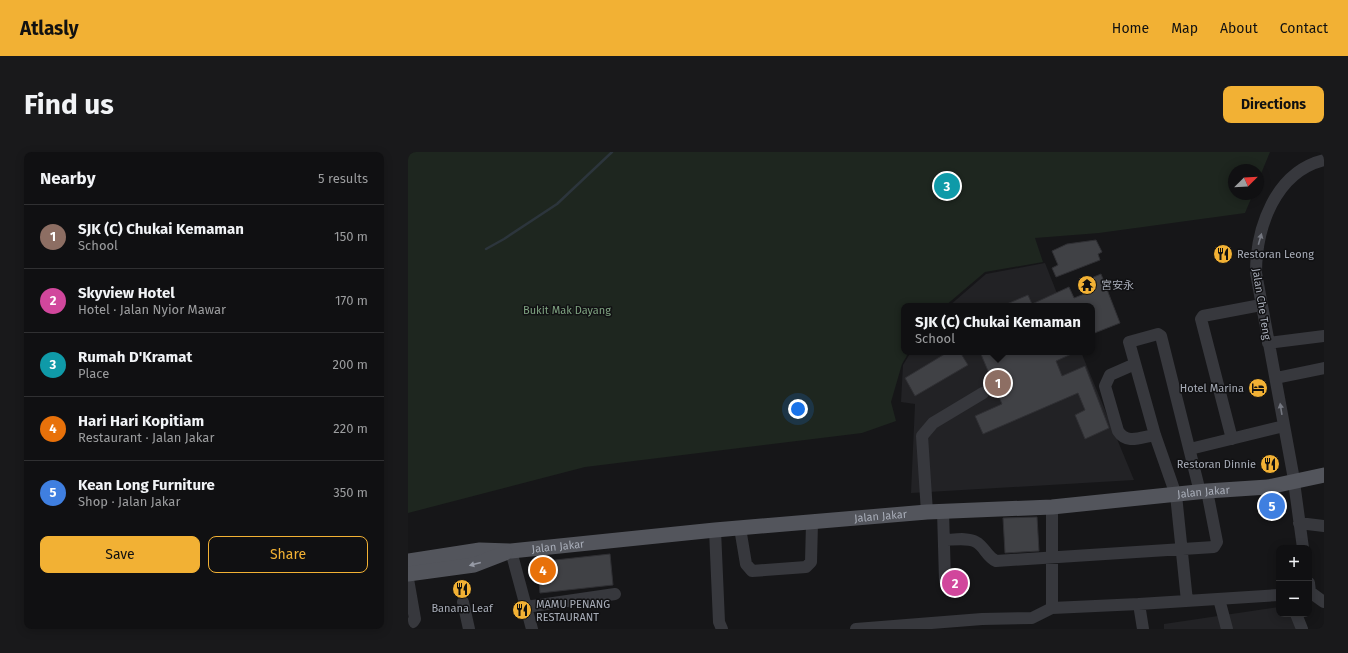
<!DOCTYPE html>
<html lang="en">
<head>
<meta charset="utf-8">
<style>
	:root { --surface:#101012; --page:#19191b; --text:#f1f3f6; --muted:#9c9d9f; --line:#303032; --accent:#f2b134 }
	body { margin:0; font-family:"Fira Sans","Noto Sans SC",sans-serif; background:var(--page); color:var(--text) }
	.controls { position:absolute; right:12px; bottom:12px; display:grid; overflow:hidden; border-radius:8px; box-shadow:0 2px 10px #0003 }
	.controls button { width:36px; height:36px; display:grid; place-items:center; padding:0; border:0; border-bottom:1px solid var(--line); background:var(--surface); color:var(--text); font:20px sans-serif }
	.compass { position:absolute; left:820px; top:12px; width:36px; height:36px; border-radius:50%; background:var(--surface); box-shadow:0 2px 10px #0003; rotate:66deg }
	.you { position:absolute; left:390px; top:257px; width:14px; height:14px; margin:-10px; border:3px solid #fff; border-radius:50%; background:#1a73e8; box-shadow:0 0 0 6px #1a73e833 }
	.badge { display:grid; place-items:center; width:26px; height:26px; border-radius:50%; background:var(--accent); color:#fff; font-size:13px; font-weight:700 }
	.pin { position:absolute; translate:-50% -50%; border:2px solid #fff; box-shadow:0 1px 4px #0006 }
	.popup { position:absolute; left:493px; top:151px; width:194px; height:52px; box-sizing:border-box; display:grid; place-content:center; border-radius:8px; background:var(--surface); filter:drop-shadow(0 1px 3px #0005); font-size:13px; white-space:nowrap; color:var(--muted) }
	.popup b { font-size:15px; color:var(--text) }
	.popup::after { content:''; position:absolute; left:50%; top:100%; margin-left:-8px; border:8px solid transparent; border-top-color:var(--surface) }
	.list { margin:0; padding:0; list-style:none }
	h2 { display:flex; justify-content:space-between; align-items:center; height:52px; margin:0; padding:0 16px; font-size:17px }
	h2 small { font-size:13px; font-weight:400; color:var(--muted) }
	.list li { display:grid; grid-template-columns:26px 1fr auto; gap:12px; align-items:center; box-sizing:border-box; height:64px; padding:0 16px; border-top:1px solid var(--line) }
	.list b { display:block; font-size:15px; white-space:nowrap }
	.list p { margin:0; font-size:13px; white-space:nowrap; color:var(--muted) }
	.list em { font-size:13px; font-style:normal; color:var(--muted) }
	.actions { display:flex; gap:8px; padding:12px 16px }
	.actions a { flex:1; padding:9px 0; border:1px solid var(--accent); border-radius:8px; text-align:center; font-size:14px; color:var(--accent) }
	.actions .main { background:var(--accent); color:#111 }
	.map { position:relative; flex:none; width:916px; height:477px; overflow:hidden; border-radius:8px }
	header { display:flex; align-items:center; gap:24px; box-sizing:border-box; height:56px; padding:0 20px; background:var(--accent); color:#111 }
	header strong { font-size:19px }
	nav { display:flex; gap:22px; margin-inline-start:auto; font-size:14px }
	.intro { display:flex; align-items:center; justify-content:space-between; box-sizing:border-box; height:96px; padding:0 24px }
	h1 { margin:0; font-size:28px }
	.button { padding:10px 18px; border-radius:8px; background:var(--accent); color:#111; font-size:14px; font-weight:700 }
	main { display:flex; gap:24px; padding:0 24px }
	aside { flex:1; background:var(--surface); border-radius:8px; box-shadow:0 2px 10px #0003 }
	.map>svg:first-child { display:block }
	.built { fill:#222225 }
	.green { fill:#1e261f }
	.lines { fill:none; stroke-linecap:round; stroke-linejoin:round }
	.stream { stroke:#2c353c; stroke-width:2.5 }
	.building { fill:#404145; stroke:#303034 }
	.minor { stroke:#37383d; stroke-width:12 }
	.major { stroke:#53555c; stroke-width:15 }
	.oneway { fill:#757881 }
	.oneway2 { fill:#979ba6 }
	.labels { text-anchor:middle; stroke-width:3; stroke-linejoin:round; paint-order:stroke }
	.poi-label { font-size:11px; fill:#a8adb8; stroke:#111113; text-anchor:start }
	.street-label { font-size:11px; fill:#a8adb8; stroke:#111113 }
	.park-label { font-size:11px; fill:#7fa381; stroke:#111113 }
</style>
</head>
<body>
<header>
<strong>Atlasly</strong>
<nav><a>Home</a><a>Map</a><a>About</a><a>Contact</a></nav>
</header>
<div class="intro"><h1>Find us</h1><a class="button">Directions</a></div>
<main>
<aside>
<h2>Nearby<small>5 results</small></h2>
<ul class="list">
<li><span class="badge" style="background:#8d6e63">1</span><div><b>SJK (C) Chukai Kemaman</b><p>School</p></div><em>150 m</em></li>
<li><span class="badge" style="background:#d1479c">2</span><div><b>Skyview Hotel</b><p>Hotel · Jalan Nyior Mawar</p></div><em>170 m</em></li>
<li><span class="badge" style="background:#0f9aa8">3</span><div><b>Rumah D'Kramat</b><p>Place</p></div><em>200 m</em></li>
<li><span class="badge" style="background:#e8710a">4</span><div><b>Hari Hari Kopitiam</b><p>Restaurant · Jalan Jakar</p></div><em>220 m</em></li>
<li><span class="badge" style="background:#3f7fe0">5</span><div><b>Kean Long Furniture</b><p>Shop · Jalan Jakar</p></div><em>350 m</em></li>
</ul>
<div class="actions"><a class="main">Save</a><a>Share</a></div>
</aside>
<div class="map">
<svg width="916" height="477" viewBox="0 0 916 477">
	<rect width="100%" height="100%" fill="#161618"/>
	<path class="built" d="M637,111L654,154H541L578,122Z
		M503,200H673L726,328L503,341L507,252L493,250L495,213Z
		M871,455V462H883L888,477H756V472Z"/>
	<path class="green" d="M0,0H862L850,29V18H826V42H845L837,61L691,81L627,86L635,110L577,120L537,154H496V200H501L494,212L483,250L488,269L454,281L177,315L0,361Z"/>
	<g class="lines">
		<path class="stream" d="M78,97L96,87L149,52L204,0"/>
	</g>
	<path class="building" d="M688,88L694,100L690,102L692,108L648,125L644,116L650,113L644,99L659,92Z
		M693,122L712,171L684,182V154H594L620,143L624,152L661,135L666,146L679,141L676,129Z
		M540,200H552L560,213L507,244L497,226Z
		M572,200H668L648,209L654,224L677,214L701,276L677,287L667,263L677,258L670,241L575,282L567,264L594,252Z
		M629,365L631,399L597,401L595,366Z
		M202,402L205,433L132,441L129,410Z"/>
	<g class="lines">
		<path class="minor" d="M860,191L916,184
			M727,212L702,223L697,234L710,279C719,293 733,285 747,283
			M868,226L916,216
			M824,287L793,167L795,164L853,153
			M782,297L876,274
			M885,322L848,121C848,76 867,20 916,8
			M886,330L895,396
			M644,355V456
			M535,359L537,428
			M519,360L514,284L525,271L575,241
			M891,371L916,374
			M332,376L338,412L344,419L398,415L403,410L404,371
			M307,378L311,470L314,477
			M536,388C544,388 560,385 568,390C576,394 579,405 588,409L806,395L809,390L799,339
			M103,399L124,477
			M0,427L7,467L5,470L0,472
			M901,431L902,440L916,450
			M811,447L819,477
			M779,449L768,343L747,283L721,190L750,182L753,184L792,340
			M55,450L61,477
			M731,452L735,477
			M118,455L207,442
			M888,462L894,477
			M448,477L574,467L624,466L644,456L731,452L871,443"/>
		<g class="major">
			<path id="s1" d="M0,409L72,398L103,399L307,378L519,360L644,355L799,339L860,335L916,323"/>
			<path d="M0,422L66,413L97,401"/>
		</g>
	</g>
	<defs><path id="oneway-solid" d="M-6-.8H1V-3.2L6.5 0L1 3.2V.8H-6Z"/></defs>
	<g class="oneway">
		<use href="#oneway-solid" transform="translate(852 87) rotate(-74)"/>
		<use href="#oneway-solid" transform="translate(873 257) rotate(-99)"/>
	</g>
	<use class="oneway2" href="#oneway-solid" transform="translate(67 412) rotate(165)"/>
	<defs>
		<symbol id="restaurant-disc" viewBox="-11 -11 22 22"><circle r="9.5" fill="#f2b134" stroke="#111113"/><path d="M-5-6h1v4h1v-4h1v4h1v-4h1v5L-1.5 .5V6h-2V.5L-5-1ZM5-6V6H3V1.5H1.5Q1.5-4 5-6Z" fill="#111"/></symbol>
		<symbol id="temple-disc" viewBox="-11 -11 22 22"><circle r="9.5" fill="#f2b134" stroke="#111113"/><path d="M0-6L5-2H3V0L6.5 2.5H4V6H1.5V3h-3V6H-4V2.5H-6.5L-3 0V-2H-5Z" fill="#111"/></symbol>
		<symbol id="hotel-disc" viewBox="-11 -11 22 22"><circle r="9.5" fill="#f2b134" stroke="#111113"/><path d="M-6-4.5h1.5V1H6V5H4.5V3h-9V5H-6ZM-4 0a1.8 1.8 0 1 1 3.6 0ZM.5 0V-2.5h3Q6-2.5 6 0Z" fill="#111"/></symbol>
	</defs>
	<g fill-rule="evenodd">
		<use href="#restaurant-disc" x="804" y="91" width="22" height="22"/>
		<use href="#temple-disc" x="668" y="122" width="22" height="22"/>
		<use href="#hotel-disc" x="839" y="225" width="22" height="22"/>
		<use href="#restaurant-disc" x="851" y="301" width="22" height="22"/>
		<use href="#restaurant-disc" x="43" y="426" width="22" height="22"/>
		<use href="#restaurant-disc" x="103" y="447" width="22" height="22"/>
	</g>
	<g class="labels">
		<g class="poi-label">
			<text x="829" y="106">Restoran Leong</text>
			<text x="693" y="137">宮安永</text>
			<text x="836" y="240" text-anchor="end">Hotel Marina</text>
			<text x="848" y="316" text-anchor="end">Restoran Dinnie</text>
			<text x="128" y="456">MAMU PENANG<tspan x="128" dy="13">RESTAURANT</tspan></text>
			<text x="54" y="460" text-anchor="middle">Banana Leaf</text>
		</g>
		<g class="street-label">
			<text transform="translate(854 152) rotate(81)" y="4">Jalan Che Teng</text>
			<text dy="4" stroke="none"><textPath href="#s1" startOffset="799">Jalan Jakar</textPath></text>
			<text dy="4" stroke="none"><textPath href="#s1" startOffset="475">Jalan Jakar</textPath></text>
			<text dy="4" stroke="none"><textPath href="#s1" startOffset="151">Jalan Jakar</textPath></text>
		</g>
		<g class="park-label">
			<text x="159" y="162">Bukit Mak Dayang</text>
		</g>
	</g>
</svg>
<div class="controls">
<button>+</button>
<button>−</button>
</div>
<svg class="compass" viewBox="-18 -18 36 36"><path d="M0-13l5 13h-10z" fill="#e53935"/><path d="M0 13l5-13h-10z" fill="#9c9d9f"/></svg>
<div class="you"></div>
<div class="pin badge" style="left:590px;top:231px;background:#8d6e63">1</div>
<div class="popup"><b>SJK (C) Chukai Kemaman</b>School</div>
<div class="pin badge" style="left:547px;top:431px;background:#d1479c">2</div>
<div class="pin badge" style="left:539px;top:34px;background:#0f9aa8">3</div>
<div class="pin badge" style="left:135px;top:418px;background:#e8710a">4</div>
<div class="pin badge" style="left:864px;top:354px;background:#3f7fe0">5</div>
</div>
</main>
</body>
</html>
